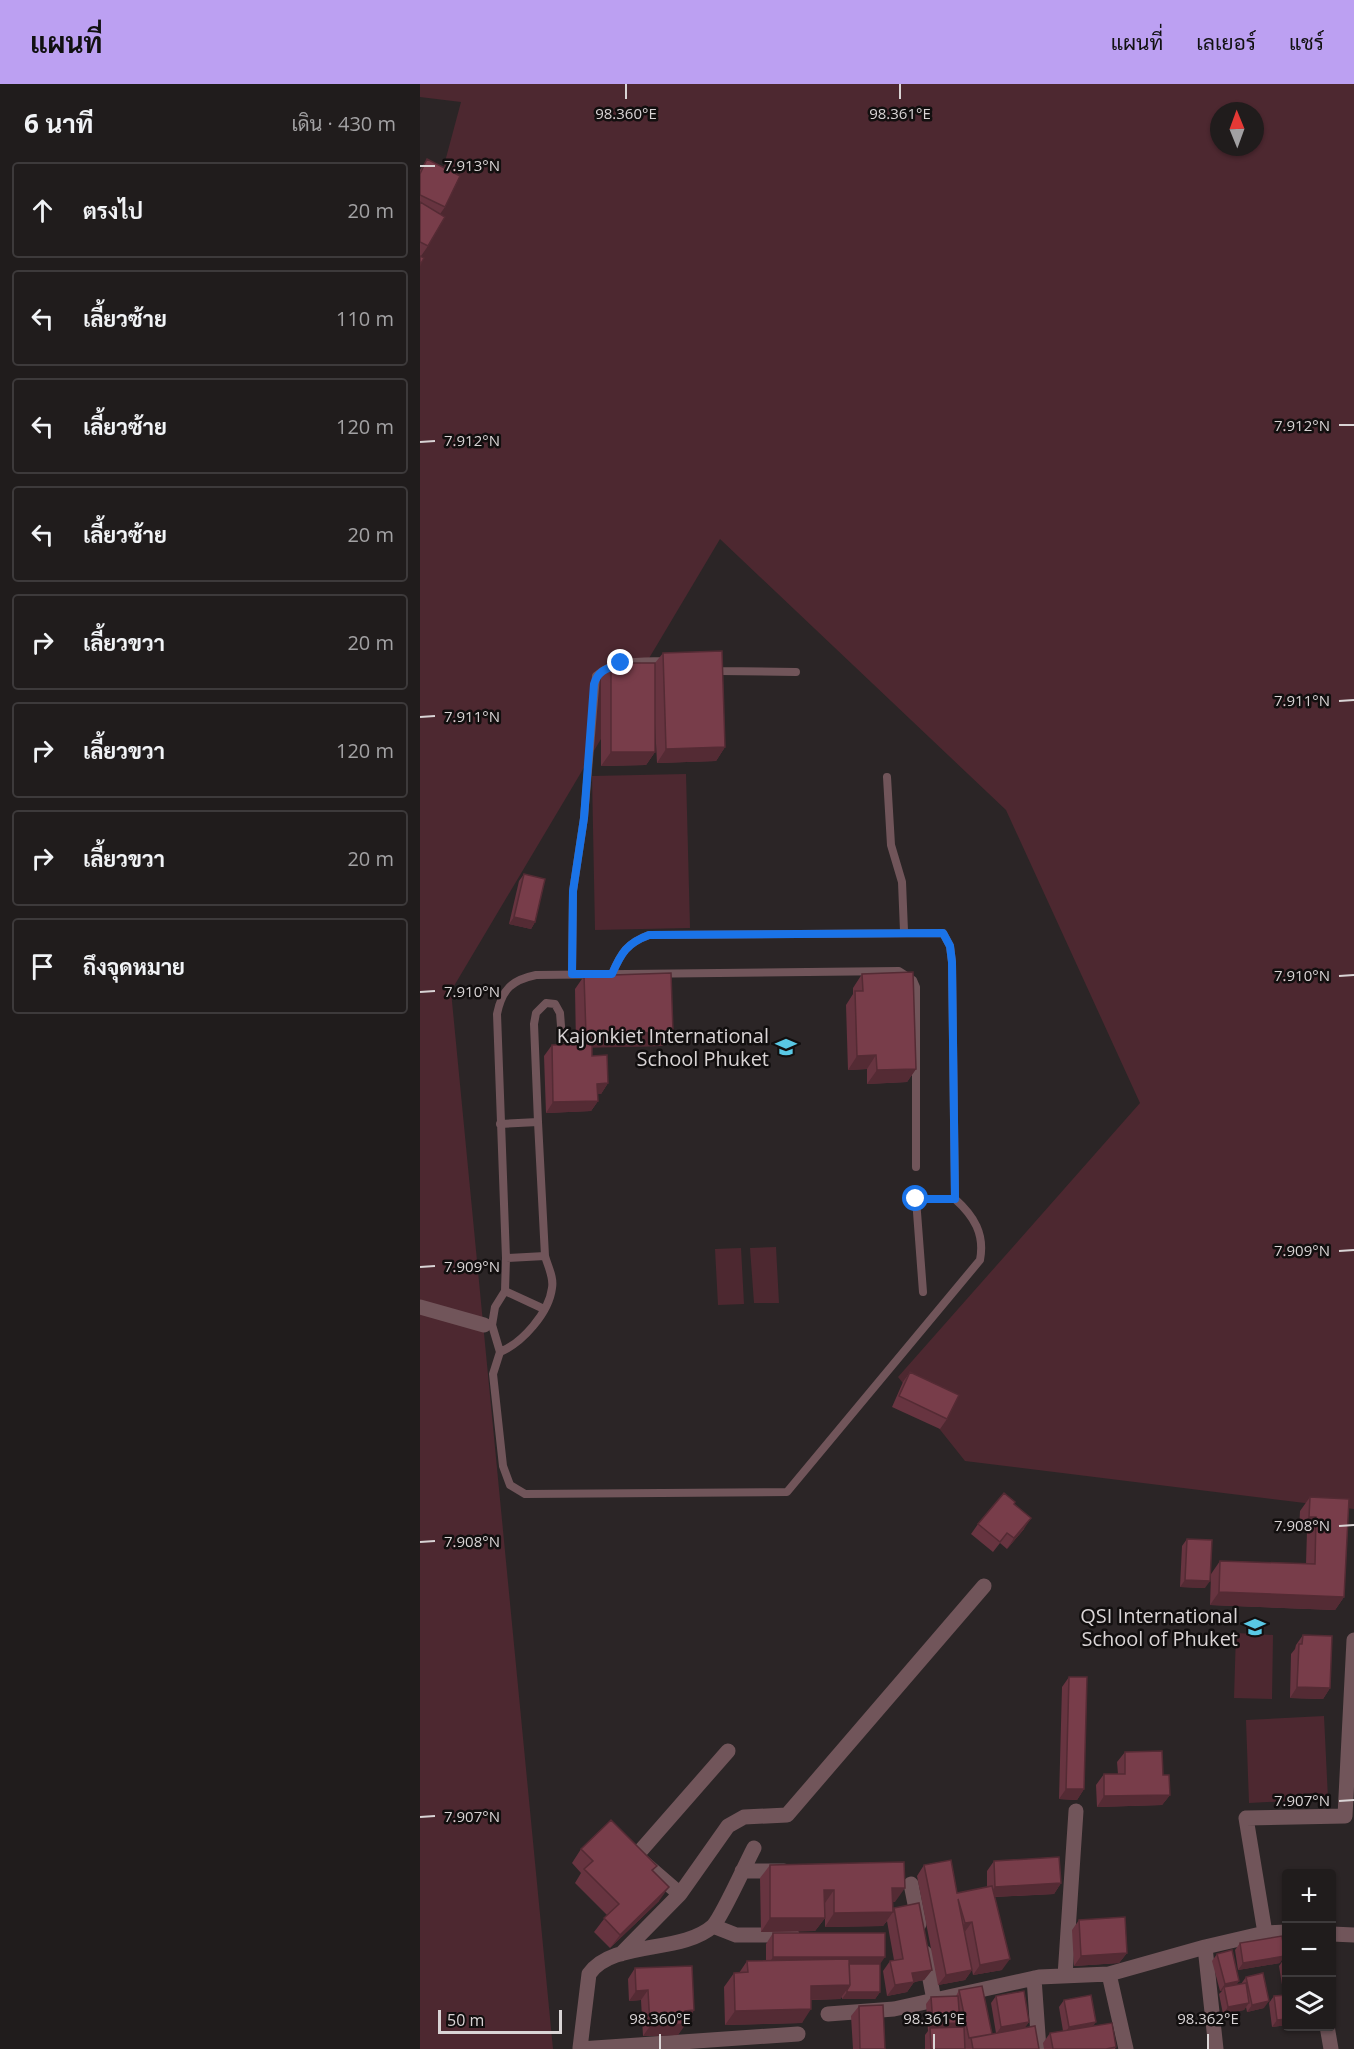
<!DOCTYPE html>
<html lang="th">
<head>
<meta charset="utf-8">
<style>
	:root { --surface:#201c1c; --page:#282525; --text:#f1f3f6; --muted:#a2a1a3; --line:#3d3a3b; --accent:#bca0f2 }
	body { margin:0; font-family:"Open Sans",Sarabun,sans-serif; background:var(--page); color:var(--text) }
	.controls { position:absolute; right:18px; bottom:18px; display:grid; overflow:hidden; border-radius:6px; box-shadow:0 2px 4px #0004 }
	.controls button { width:54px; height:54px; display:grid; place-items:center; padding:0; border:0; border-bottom:2px solid var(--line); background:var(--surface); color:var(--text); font:30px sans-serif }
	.compass { position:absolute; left:790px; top:18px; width:54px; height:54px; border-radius:50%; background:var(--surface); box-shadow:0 2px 4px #0004; rotate:359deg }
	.scale { position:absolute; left:18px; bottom:15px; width:124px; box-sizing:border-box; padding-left:6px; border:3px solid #d9d4d5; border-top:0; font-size:16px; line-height:21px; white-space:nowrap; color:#d9d4d5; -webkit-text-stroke:4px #120f0f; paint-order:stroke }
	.stop { position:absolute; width:18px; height:18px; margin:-14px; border:4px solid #1a73e8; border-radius:50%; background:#fff }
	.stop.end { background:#1a73e8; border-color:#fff; box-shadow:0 2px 6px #0008 }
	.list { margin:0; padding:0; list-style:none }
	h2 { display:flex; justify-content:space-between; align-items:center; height:78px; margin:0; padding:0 24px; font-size:26px }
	h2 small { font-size:20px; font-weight:400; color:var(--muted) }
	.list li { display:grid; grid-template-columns:39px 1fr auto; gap:18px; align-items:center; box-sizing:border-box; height:96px; margin:0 12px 12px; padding:0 12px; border:2px solid var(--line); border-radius:6px }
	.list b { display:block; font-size:22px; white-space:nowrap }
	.list em { font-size:20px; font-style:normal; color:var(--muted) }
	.icon { flex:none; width:33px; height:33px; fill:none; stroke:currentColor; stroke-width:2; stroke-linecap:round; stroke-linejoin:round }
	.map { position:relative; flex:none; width:934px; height:1965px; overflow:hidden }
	header { display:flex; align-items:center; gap:36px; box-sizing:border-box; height:84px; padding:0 30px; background:var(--accent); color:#111 }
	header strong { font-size:28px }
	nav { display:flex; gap:33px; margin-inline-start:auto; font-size:21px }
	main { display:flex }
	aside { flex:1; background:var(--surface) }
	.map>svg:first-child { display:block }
	.green { fill:#4d2830; fill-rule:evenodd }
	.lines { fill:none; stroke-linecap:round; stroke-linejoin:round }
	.service { stroke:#71555a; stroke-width:8 }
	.minor { stroke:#71555a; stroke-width:15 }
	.wall { fill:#673440 }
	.shaded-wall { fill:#542b34 }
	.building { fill:#783d4a; stroke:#542b34; stroke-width:1.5 }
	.route { stroke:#1a73e8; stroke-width:8 }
	.ticks { fill:none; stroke:#d9d4d5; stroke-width:2 }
	.labels { text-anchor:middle; stroke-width:5; stroke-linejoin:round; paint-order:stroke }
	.poi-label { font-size:20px; fill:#d9d4d5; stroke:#120f0f; text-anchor:end }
	.ticks-label { font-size:15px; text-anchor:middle; fill:#d9d4d5; stroke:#120f0f; stroke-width:5; stroke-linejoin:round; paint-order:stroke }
</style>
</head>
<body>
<header>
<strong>แผนที่</strong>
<nav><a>แผนที่</a><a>เลเยอร์</a><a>แชร์</a></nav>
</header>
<main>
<aside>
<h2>6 นาที<small>เดิน · 430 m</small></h2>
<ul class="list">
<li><svg class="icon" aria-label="ahead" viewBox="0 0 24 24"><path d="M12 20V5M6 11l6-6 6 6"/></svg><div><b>ตรงไป</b></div><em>20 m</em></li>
<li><svg class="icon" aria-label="left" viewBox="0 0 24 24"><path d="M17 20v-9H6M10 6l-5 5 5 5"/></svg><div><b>เลี้ยวซ้าย</b></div><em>110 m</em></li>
<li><svg class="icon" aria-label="left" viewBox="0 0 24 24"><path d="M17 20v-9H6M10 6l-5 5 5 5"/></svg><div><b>เลี้ยวซ้าย</b></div><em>120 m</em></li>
<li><svg class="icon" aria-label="left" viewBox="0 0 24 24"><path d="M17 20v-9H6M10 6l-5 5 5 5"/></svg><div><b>เลี้ยวซ้าย</b></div><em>20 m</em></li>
<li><svg class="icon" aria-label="right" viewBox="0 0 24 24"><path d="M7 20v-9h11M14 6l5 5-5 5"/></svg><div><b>เลี้ยวขวา</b></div><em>20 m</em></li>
<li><svg class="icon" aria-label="right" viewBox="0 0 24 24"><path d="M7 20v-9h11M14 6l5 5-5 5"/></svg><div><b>เลี้ยวขวา</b></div><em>120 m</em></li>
<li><svg class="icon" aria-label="right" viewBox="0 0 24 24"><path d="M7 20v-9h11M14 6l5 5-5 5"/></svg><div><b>เลี้ยวขวา</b></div><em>20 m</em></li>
<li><svg class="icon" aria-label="arrive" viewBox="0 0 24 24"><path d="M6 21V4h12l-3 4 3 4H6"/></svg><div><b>ถึงจุดหมาย</b></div></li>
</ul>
</aside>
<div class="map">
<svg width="934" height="1965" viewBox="0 0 934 1965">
	<rect width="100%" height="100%" fill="#2b2526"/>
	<path class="green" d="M0,0H934V1425L545,1377L478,1293L720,1019L586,726L300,455L31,907L133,1965H0V171L41,18L0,13ZM799,27H835V63H799Z
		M266,690L270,844L175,846L172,692Z
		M356,1163L359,1219H334L330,1164Z
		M321,1164L324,1220L298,1221L295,1165Z
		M816,1549L853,1551L852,1615L814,1614Z
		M904,1632L908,1715L829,1719L826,1636Z"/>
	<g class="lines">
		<path class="service" d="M297,583L300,587L376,588
			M467,693L471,761L482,798L484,847
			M152,890L153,807L164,734L176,592C194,575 223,578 246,577
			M118,1038L114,940L116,929L126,919L135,920L140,929L142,955
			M80,1040L118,1038L125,1172
			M125,1172C128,1183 134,1193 132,1204C129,1229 102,1259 80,1268L72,1241L75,1223L85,1207L86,1174Z
			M86,1174L77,930C82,905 92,896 116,891L479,887L493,896L496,903V1083
			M85,1207L124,1225
			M503,1208L496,1115H535
			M80,1268L73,1290L83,1382L90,1401L105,1410L367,1408L560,1176C565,1150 554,1132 535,1115L532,878L530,862L523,849L229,851C207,859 201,869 192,890"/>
		<path class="minor" d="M0,1223L64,1241
			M322,1787H364
			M491,1800L499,1840
			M260,1810L308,1742L324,1733L367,1731L564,1502
			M293,1842L316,1851H372
			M845,1849L826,1734L925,1732L934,1556
			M912,1850L934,1851
			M785,1863L796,1965
			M505,1869L514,1916
			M201,1870L260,1810L216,1772L308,1667
			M689,1890L706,1965
			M645,1892L656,1727
			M614,1894L619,1965
			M408,1930L474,1925L619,1893L689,1890L785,1863L845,1849L866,1848
			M907,1942L911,1965
			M160,1964L169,1890C192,1856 262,1870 293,1842C302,1833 326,1779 334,1764
			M160,1965L378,1950"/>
	</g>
	<path class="wall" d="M7,75L25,123L20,130L8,162L1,172L0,181V86Z
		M243,569L305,663L296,677L237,679L235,640V668L226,681L181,682V593L191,579H235Z
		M104,790L115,838L111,845L89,840L99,797Z
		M442,890L496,985L487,998L447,1000V985L428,986L426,921L433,910V904Z
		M164,892L243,962L172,963V972L188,999L181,1010H178V1017L171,1027L126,1029L124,972L132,961H156L155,905Z
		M490,1288L527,1335L520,1345L472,1323L483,1298Z
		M890,1413L924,1513L915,1526L790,1521L791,1490L800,1477L886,1480L887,1447L879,1446L880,1427Z
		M594,1420L604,1445L587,1465L580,1459L573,1468L551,1450L558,1440Z
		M767,1455L785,1504L760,1503L762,1462Z
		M883,1551L910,1604L903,1615L870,1614L871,1570L875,1565L876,1561Z
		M649,1593L664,1705L657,1716L639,1715L642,1603Z
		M705,1668L743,1691L750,1711L742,1721L677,1723L676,1701L684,1690H698L697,1678Z
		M161,1765L237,1782L233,1787L239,1817L190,1864L174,1848L187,1831L155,1799L161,1789L152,1779Z
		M574,1777L641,1799L634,1810L575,1813L582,1886L553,1891L552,1886L545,1896L518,1901L497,1792L504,1781L537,1809L567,1803V1787Z
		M350,1781L475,1818H472L473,1826L474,1824L512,1886L504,1896L494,1898L487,1908L467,1912L463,1887L470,1877L474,1876L467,1837L463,1842L405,1843V1834L395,1847L341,1848L340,1794Z
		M659,1836L707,1869L699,1879L654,1882L652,1846Z
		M353,1849L460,1880V1908L455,1915H422V1913L420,1915L391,1916L382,1939L305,1941L304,1903L314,1889H319L327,1877H346V1860Z
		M820,1859L860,1879L818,1886L815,1866Z
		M797,1870L819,1897L816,1901L821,1900L826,1893L844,1924L827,1928L826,1923L824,1926L803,1930L799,1910L802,1907H800L792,1877Z
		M864,1875H867V1906L863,1907L859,1882Z
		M215,1884L274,1926L267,1937H266L258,1951L223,1952L221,1916L209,1917L208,1895Z
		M539,1906L572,1950L576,1949L571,1919L576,1912L609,1938L604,1944L619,1965H505V1951L508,1947L506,1920L511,1913L536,1912Z
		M854,1912L867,1941L852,1943L849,1919Z
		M644,1916L696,1963L695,1965H624L623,1959L630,1949L643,1947L639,1923Z
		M439,1922L465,1965H433L431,1932Z"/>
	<path class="shaded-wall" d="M305,663L296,677L237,679L246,665Z
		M191,668H235L226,681L181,682Z
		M94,833L115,838L111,845L89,840Z
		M253,948L243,962L157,964L166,950Z
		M456,971L447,985L428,986L437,972Z
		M496,985L487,998L447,1000L457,986Z
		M188,999L181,1010H170L177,1000Z
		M178,1017L171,1027L126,1029L133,1018Z
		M889,1433H896L887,1447L879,1446Z
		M611,1434L604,1445L587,1465L594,1454Z
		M765,1496L790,1497L785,1504L760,1503Z
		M799,1508L924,1513L915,1526L790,1521Z
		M877,1603L910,1604L903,1615L870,1614Z
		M646,1705H664L657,1716L639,1715Z
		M750,1711L742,1721L677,1723L684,1712Z
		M641,1799L634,1810L568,1813L575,1803Z
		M249,1803L239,1817L190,1864L200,1851Z
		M472,1804H485L475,1818H463Z
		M404,1806H414L405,1819Z
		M473,1828L463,1842L405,1843L414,1829Z
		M350,1834H405L395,1847L341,1848Z
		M552,1838L544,1849L537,1850L545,1839Z
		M707,1869L699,1879L654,1882L661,1872Z
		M865,1872L860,1879L818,1886L823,1879Z
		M353,1873H465L458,1883L346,1884Z
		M590,1875L582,1886L553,1891L560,1881Z
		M512,1886L504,1896L494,1898L487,1908L467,1912L475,1901L492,1889Z
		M552,1886L545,1896L518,1901L526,1891Z
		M819,1897L814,1904L804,1903L802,1907H800L805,1900Z
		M430,1901L420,1915L381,1916L391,1902Z
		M228,1906L221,1916L209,1917L216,1907Z
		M427,1908H460L455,1915H422Z
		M849,1917L844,1924L827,1928L832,1921Z
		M829,1919L824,1926L803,1930L808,1923Z
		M391,1925L382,1939L305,1941L315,1927Z
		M274,1926L267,1937H258L265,1927Z
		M867,1935V1941L852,1943L857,1936Z
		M609,1938L604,1945L576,1950L581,1943Z
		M676,1938L671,1945L644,1950L649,1943Z
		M540,1939L535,1946L510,1944L513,1940Z
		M266,1940L258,1951L223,1952L230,1942Z"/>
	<path class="building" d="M7,75L40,92L25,123L0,111V90Z
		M0,118L25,133L8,162L0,158Z
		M0,172L4,174L0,181Z
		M302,567L305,663L246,665L243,569Z
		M191,579H235V668H191Z
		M104,790L125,795L115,838L94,833Z
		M493,888L496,985L457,986L456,971L437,972L435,907H443L442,890Z
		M251,889L253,948L166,950L164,892Z
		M172,960V972L187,971L188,999L177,1000L178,1017L133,1018L132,961Z
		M490,1288L539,1311L527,1335L479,1312Z
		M584,1409L595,1418L594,1420L611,1434L594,1454L587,1449L580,1458L558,1440Z
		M890,1413L929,1415L924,1513L799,1508L800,1477L895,1480L896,1433H889Z
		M767,1455L792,1456L790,1497L765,1496Z
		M883,1551L912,1552L910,1604L877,1603L879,1560H882Z
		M649,1593H667L664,1705H646Z
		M742,1667L743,1691H749L750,1711L684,1712V1690H705V1668Z
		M191,1736L237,1782L232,1786L249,1803L200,1851L184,1834L199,1820L164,1785L173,1777L161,1765Z
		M639,1773L641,1799L575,1803L574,1777Z
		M531,1776L537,1809L572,1802L590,1875L560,1881L552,1838L545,1839L538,1815L552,1886L526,1891L504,1781Z
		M484,1778L485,1804H472L473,1828L414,1829V1806H404L405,1834H350V1781Z
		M499,1819L512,1886L492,1889L494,1898L475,1901L470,1877L483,1875L474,1824Z
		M705,1833L707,1869L661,1872L659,1836Z
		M353,1849H465V1873H353Z
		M862,1852L865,1872L823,1879L820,1859Z
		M812,1866L819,1897L805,1900L797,1870Z
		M429,1875L430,1901L391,1902V1925L315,1927L314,1889L328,1888L327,1877Z
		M864,1875H867V1891Z
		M429,1880H460V1908H427V1906L430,1901Z
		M272,1882L274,1926L265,1927L266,1940L230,1942L228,1906L216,1907L215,1884Z
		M843,1889L849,1917L832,1921L826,1893Z
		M826,1899L829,1919L808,1923L804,1903Z
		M562,1902L572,1950L549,1954L539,1906Z
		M604,1907L609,1938L581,1943L576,1912Z
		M671,1911L676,1938L649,1943L644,1916Z
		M867,1911V1935L857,1936L854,1912Z
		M538,1912L540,1939L513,1940L511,1913Z
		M463,1921L465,1965H440L439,1922Z
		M692,1939L696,1963L686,1965H633L630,1949Z
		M615,1942L619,1965H553L551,1954Z
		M544,1943L545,1965H511L510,1944Z"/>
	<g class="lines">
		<path class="route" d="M201,579C188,584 178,586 174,600L164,734L153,807L152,890H192C201,869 207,859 229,851L523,849L530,862L532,878L535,1115H496"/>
	</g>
	<path class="ticks" d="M206,0V15M480,0V15M0,82H15M919,341H934M0,358L15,357M919,617L934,616M0,633L15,632M919,892L934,891M0,908L15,907M919,1167L934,1166M0,1183L15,1182M919,1442L934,1441M0,1458L15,1457M919,1717L934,1716M0,1733L15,1732M240,1950V1965M514,1950V1965M788,1950V1965"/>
	<defs>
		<symbol id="school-bare" viewBox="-9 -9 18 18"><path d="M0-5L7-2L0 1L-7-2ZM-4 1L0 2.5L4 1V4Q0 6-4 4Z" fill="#59c8e5" stroke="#120f0f" stroke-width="2.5" paint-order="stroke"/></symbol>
	</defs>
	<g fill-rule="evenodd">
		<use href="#school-bare" x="351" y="948" width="30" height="30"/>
		<use href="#school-bare" x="820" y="1528" width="30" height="30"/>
	</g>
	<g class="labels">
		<g class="poi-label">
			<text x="349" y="959">Kajonkiet International<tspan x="349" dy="23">School Phuket</tspan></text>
			<text x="818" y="1539">QSI International<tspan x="818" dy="23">School of Phuket</tspan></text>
		</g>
	</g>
	<g class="ticks-label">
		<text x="206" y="35">98.360°E</text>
		<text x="480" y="35">98.361°E</text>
		<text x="52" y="87">7.913°N</text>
		<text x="882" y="347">7.912°N</text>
		<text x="52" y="362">7.912°N</text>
		<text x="882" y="622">7.911°N</text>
		<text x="52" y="638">7.911°N</text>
		<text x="882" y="897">7.910°N</text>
		<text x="52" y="913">7.910°N</text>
		<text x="882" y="1172">7.909°N</text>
		<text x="52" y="1188">7.909°N</text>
		<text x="882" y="1447">7.908°N</text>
		<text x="52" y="1463">7.908°N</text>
		<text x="882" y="1722">7.907°N</text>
		<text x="52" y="1738">7.907°N</text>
		<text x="240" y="1940">98.360°E</text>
		<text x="514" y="1940">98.361°E</text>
		<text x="788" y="1940">98.362°E</text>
	</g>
</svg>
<div class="controls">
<button>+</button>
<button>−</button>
<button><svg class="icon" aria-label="layers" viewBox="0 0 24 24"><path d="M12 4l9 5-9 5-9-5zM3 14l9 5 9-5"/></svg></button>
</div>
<svg class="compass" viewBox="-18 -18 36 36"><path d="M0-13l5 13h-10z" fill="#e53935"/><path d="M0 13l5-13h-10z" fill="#a2a1a3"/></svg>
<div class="scale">50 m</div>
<div class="stop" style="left:496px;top:1115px"></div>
<div class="stop end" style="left:201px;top:579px"></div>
</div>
</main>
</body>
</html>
